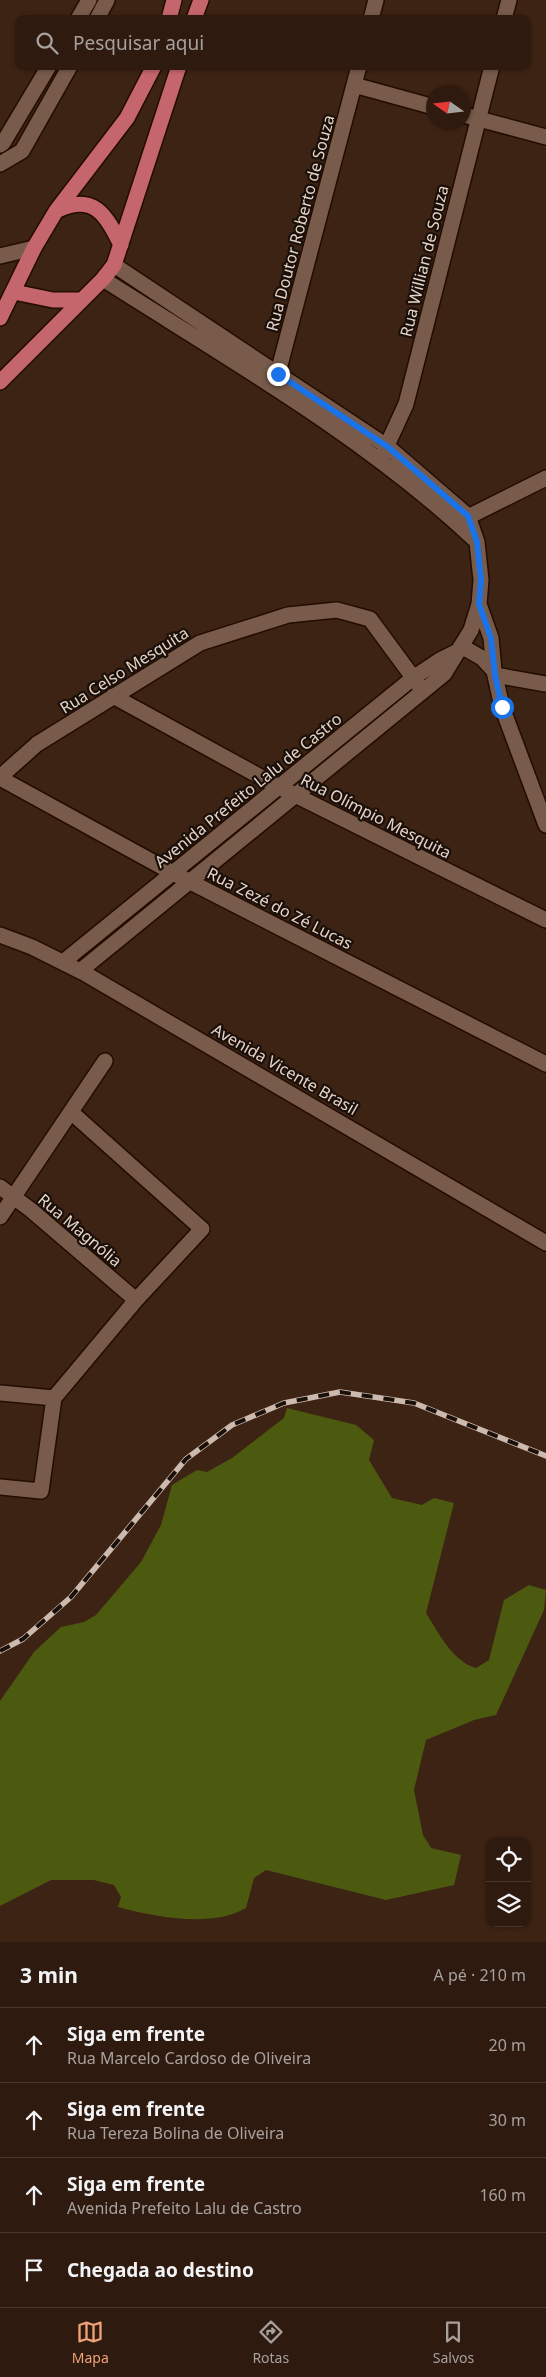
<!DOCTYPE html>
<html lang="pt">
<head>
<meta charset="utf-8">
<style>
	:root { --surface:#2e1a0e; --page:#3a271c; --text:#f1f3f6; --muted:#a7a19e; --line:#49382e; --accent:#f0a279 }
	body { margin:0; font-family:"Noto Sans",sans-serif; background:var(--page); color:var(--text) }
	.controls { position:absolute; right:15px; bottom:15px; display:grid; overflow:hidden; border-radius:10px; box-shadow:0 1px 4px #0004 }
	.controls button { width:45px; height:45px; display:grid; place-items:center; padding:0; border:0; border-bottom:1px solid var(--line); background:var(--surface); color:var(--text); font:25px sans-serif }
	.compass { position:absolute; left:426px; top:85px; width:45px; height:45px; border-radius:50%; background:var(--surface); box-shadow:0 1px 4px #0004; rotate:284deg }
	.stop { position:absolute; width:15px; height:15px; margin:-11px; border:4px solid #1a73e8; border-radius:50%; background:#fff }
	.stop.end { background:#1a73e8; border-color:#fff; box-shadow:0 1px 5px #0008 }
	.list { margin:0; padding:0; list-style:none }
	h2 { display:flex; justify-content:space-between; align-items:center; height:65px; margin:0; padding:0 20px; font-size:21px }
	h2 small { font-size:16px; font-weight:400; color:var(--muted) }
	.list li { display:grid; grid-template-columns:32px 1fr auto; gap:15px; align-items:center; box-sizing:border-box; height:75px; padding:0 20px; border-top:1px solid var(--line) }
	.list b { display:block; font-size:19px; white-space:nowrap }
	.list p { margin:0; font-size:16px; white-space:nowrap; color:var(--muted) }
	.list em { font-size:16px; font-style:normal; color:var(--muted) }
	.icon { flex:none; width:28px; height:28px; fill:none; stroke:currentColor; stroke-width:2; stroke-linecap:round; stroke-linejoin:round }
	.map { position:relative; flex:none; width:546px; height:1942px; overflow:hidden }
	.search { position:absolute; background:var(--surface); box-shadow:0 1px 4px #0004; left:15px; right:15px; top:15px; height:55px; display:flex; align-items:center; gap:12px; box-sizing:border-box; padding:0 18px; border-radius:10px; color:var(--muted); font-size:19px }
	.sheet { height:365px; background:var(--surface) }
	nav { display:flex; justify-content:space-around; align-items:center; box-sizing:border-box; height:70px; border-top:1px solid var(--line); background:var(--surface); font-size:14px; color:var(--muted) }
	nav a { display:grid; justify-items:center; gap:2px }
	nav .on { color:var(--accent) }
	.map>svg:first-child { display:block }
	.green { fill:#4b5a0f }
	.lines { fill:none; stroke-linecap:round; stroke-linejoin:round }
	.minor-casing { stroke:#230c00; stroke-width:18 }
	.major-casing { stroke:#230c00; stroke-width:18 }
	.minor { stroke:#785b4a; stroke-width:15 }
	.major { stroke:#c5656c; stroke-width:15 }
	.rail-casing { stroke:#ccbaaf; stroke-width:5.5 }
	.rail { stroke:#1b1009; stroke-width:4; stroke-dasharray:11; stroke-linecap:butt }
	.route { stroke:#1a73e8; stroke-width:6 }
	.labels { text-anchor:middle; stroke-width:4.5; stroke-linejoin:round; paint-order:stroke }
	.street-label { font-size:16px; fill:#e5d4ca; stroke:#1b1009 }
</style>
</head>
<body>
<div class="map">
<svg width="546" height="1942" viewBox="0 0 546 1942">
	<rect width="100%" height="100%" fill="#3d2313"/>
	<path class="green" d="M287,1408L356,1425L374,1440L369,1460L392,1498L422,1505L434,1498L454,1503L426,1613C438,1632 453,1662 476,1668L489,1660L504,1600L529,1585L546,1590L544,1610L496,1715L474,1720L426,1740L414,1790L423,1835L431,1848L461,1855L454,1885L386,1900L266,1870L254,1878L246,1908C212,1928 155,1917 118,1907L121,1897L114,1885L94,1880H51L0,1906V1701L34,1652L61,1627L84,1622L96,1615L141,1562L161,1525L172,1485L197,1470L207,1472L232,1458L284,1418Z"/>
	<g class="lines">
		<defs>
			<path id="minor" d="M78,19L89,0
				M97,19L107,0
				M371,19L376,0
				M504,19L509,0
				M354,85L434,107
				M464,115L546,137
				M0,145L3,143L49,66
				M0,164L22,151L70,66
				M0,256L34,248
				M103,279C230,360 364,436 474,539
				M275,384L359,66
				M383,454L406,404L492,66
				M460,521L546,478
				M479,604L491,638L494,671L502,707L546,825
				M461,646L482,658L494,671
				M495,675L546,684
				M113,696L279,787L546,920
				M0,777L37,744L200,643L288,615L337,610L370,619L423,691
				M0,778L173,873L546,1064
				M0,935L32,947L84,973L546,1243
				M63,962L413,678L440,660L458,651
				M80,971L444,674L471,630L479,604L481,580L477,542L468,516L388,447L114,265
				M0,1187L31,1210L136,1300
				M0,1217L105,1061
				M0,1393L54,1398
				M0,1487L41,1491L54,1398L136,1300L202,1229L71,1112"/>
			<path id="major" d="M169,19L174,0
				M194,19L201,0
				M58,210C94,193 106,215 121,245
				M14,292L53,300H82
				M0,318L34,248L56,211L127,118L154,66
				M0,382L103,279L114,265L179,66"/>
		</defs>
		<use href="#minor" class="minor-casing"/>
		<use href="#major" class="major-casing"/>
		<use href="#minor" class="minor"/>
		<use href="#major" class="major"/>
		<defs>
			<path id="rail" d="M0,1651L23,1639L71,1597L186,1459L232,1425L284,1403L340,1392L414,1403L546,1456"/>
		</defs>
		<use href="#rail" class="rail-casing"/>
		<use href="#rail" class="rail"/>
	</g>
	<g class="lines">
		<path class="route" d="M278,374L388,447L468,516L477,542L481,580L479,604L491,638L495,675L502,707"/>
	</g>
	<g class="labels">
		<g class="street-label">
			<text transform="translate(300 223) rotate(-75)" y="6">Rua Doutor Roberto de Souza</text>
			<text transform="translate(424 261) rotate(-76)" y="6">Rua Willian de Souza</text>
			<text transform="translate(124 670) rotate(-32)" y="6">Rua Celso Mesquita</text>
			<text transform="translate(248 790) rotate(-39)" y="6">Avenida Prefeito Lalu de Castro</text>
			<text transform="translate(376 816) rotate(27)" y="6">Rua Olímpio Mesquita</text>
			<text transform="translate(280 908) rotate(27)" y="6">Rua Zezé do Zé Lucas</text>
			<text transform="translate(285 1069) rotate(30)" y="6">Avenida Vicente Brasil</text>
			<text transform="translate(80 1230) rotate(40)" y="6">Rua Magnólia</text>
		</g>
	</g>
</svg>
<div class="controls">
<button><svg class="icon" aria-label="locate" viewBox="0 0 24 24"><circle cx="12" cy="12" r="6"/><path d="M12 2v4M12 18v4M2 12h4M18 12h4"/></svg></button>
<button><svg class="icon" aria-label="layers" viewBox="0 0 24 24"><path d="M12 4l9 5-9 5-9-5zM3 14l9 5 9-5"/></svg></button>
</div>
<svg class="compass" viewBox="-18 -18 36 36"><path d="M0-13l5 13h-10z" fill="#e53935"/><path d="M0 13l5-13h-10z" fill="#a7a19e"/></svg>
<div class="stop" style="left:502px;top:707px"></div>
<div class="stop end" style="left:278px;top:374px"></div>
<div class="search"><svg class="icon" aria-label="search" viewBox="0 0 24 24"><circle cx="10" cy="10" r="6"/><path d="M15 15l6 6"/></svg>Pesquisar aqui</div>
</div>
<section class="sheet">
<h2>3 min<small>A pé · 210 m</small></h2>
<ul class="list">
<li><svg class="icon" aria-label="ahead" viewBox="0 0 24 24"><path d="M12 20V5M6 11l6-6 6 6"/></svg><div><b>Siga em frente</b><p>Rua Marcelo Cardoso de Oliveira</p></div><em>20 m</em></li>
<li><svg class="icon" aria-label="ahead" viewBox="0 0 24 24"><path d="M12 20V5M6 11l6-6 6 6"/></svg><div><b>Siga em frente</b><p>Rua Tereza Bolina de Oliveira</p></div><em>30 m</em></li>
<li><svg class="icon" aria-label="ahead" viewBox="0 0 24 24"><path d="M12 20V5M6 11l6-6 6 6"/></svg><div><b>Siga em frente</b><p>Avenida Prefeito Lalu de Castro</p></div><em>160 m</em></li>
<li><svg class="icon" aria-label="arrive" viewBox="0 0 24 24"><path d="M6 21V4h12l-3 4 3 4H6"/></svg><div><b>Chegada ao destino</b></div></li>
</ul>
</section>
<nav>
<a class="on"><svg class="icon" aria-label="map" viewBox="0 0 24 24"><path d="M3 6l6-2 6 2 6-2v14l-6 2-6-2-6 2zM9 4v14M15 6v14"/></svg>Mapa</a>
<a><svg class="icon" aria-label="directions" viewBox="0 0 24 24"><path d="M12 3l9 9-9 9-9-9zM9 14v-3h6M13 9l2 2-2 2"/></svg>Rotas</a>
<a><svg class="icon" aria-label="saved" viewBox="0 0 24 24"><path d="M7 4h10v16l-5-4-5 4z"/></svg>Salvos</a>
</nav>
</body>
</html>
